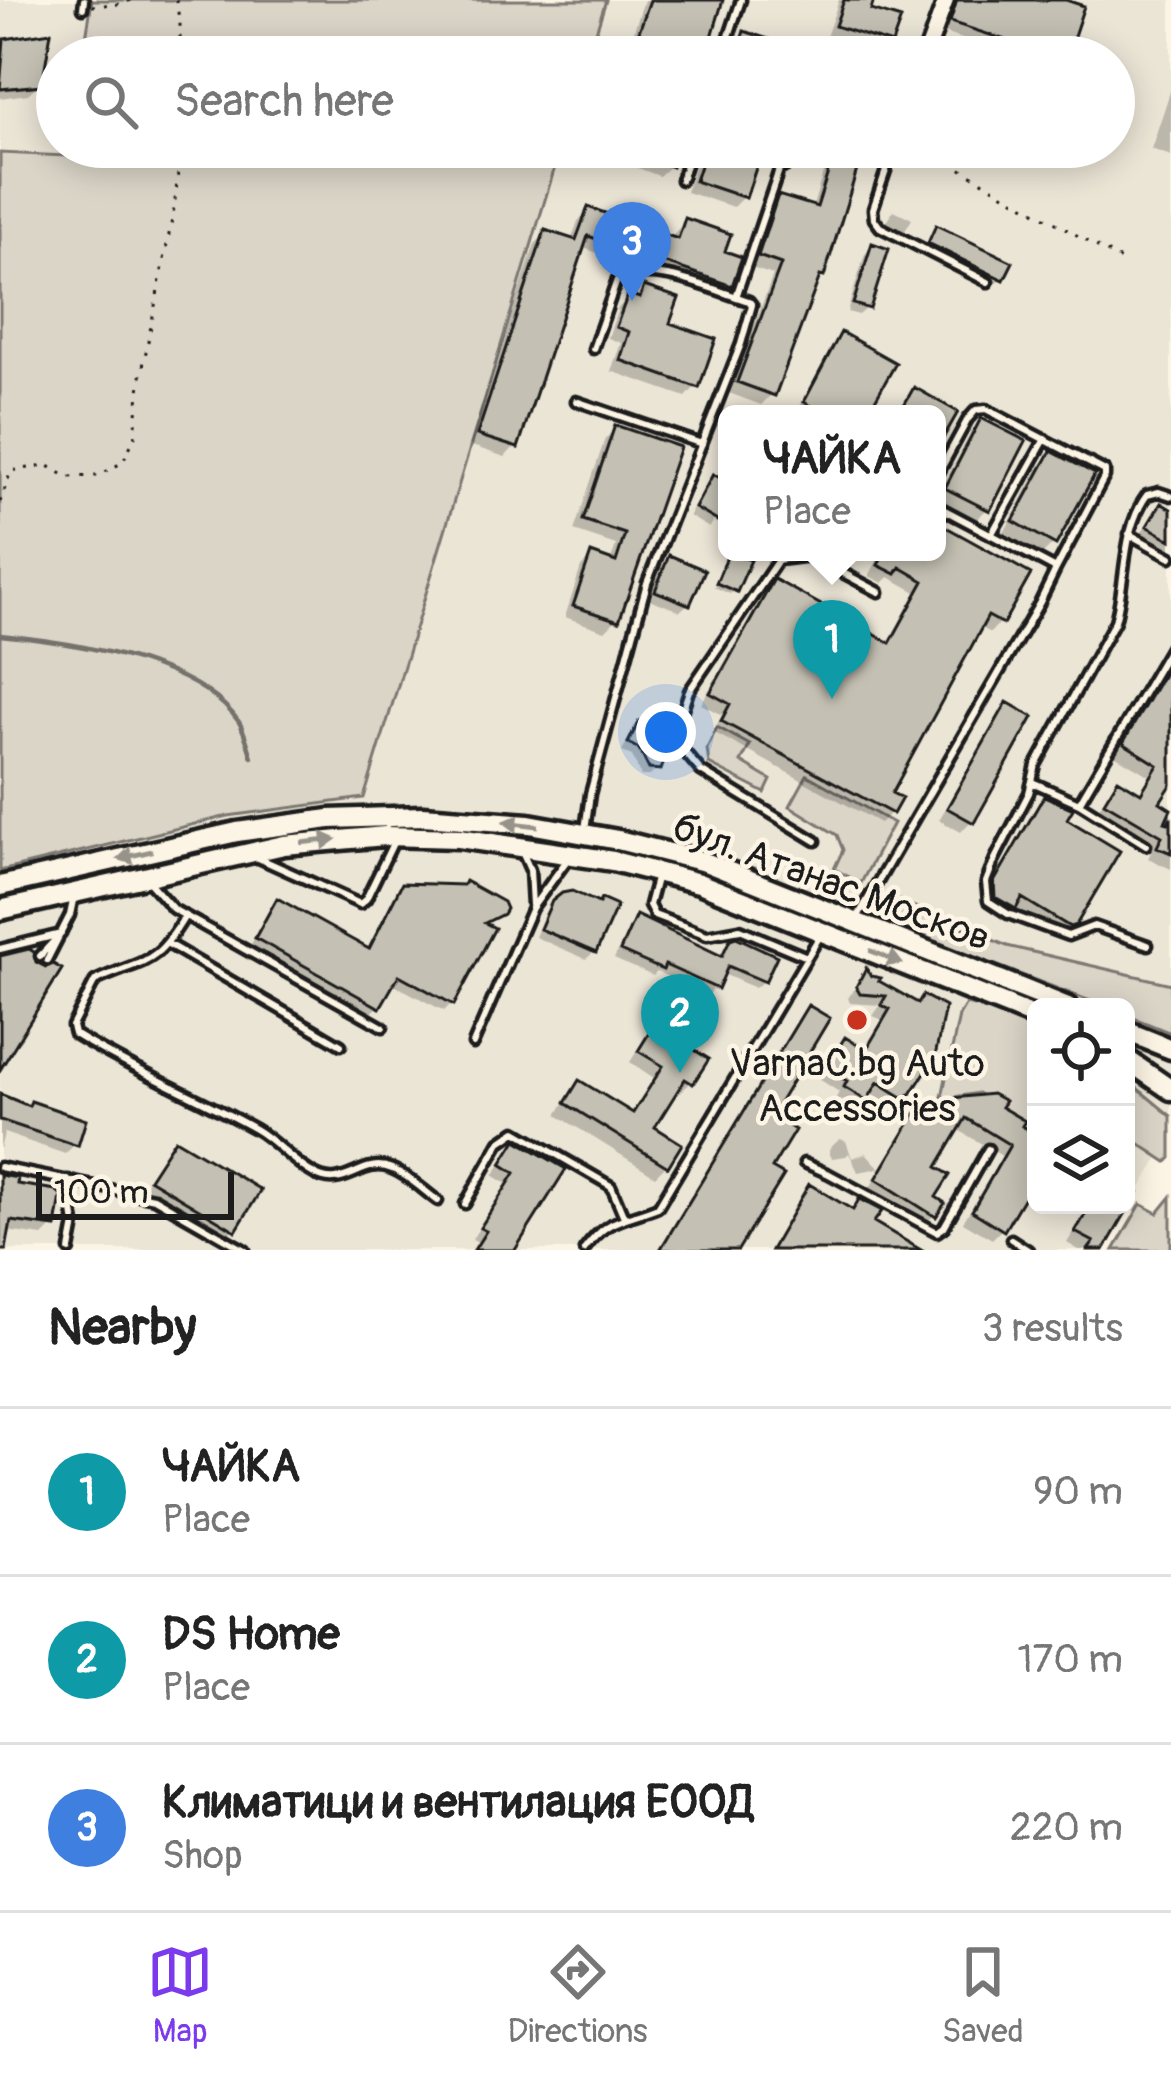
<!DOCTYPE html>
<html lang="en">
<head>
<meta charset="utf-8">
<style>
	:root { --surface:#fff; --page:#f2f2f2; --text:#222; --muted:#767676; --line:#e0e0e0; --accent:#7c3aed }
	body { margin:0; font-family:Pangolin,sans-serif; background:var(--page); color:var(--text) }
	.controls { position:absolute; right:36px; bottom:36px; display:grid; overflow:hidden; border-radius:18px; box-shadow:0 6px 30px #0003 }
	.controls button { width:108px; height:108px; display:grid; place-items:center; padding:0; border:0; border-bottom:3px solid var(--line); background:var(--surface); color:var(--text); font:60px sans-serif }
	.scale { position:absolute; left:36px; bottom:30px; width:198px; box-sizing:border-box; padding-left:12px; border:6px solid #1c1c1c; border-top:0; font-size:33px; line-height:42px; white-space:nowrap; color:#1c1c1c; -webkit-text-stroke:9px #fcf5e5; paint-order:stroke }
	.you { position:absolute; left:666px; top:732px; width:42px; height:42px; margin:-30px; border:9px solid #fff; border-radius:50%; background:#1a73e8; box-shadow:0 0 0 18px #1a73e833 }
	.badge { display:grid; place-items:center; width:78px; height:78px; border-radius:50%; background:var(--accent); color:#fff; font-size:39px; font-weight:700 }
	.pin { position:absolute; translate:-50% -99px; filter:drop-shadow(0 3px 6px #0008) }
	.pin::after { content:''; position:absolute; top:63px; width:42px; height:36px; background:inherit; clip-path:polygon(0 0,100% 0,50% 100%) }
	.popup { position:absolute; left:718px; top:405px; width:228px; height:156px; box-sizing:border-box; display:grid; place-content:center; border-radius:18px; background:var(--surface); filter:drop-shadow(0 3px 9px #0005); font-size:39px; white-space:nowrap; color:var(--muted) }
	.popup b { font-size:45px; color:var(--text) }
	.popup::after { content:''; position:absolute; left:50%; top:100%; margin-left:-24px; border:24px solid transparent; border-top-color:var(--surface) }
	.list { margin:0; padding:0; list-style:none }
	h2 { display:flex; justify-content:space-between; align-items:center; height:156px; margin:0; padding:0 48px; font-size:51px }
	h2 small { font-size:39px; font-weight:400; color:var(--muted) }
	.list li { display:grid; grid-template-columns:78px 1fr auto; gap:36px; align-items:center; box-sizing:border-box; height:168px; padding:0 48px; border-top:3px solid var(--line) }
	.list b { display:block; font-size:45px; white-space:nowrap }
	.list p { margin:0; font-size:39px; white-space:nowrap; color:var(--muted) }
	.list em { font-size:39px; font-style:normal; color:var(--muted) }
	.icon { flex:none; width:66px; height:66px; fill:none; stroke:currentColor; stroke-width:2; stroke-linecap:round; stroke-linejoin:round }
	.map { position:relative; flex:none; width:1171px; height:1250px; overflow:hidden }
	.search { position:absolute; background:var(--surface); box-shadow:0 6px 30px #0003; left:36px; right:36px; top:36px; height:132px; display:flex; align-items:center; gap:30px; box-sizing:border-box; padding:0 42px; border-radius:66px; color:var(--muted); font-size:45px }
	.sheet { height:660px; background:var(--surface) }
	nav { display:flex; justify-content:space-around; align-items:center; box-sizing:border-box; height:168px; border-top:3px solid var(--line); background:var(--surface); font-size:33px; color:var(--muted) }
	nav a { display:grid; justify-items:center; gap:6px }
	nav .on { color:var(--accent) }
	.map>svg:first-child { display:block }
	.built { fill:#ebe5d6; fill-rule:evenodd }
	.green { fill:#dbd5c8; stroke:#7c7872; stroke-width:3 }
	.shadow { fill:#0003 }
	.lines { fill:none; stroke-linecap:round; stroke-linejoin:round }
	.stream { stroke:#75726c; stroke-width:4.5 }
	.building { fill:#c4c0b3; stroke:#1c1c1c; stroke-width:3 }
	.lane-casing { stroke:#1c1c1c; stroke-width:15 }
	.street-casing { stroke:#1c1c1c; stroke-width:22 }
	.secondary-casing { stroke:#1c1c1c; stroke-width:27 }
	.path { stroke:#1c1c1c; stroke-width:3; stroke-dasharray:3 9; stroke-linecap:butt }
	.lane { stroke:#fcf5e5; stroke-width:6 }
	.street { stroke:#fcf5e5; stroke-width:14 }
	.secondary { stroke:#fcf5e5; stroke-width:18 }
	.oneway { fill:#97938b }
	.poi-dot { fill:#c8321e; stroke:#fcf5e5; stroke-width:4.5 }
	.labels { text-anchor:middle; stroke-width:9; stroke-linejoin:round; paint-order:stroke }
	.street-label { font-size:39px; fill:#1c1c1c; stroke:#fcf5e5 }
	.poi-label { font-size:39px; fill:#1c1c1c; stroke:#fcf5e5 }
</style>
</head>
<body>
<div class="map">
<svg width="1171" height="1250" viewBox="0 0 1171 1250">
	<rect width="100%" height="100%" fill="#fcf5e5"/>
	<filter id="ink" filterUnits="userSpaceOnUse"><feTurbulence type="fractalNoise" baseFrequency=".00833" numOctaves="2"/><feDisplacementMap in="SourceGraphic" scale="24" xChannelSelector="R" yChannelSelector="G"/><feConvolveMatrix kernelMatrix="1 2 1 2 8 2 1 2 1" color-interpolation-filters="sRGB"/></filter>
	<g filter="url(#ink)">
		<path class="built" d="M0,0H92L83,57H57V147H70L68,156L0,153Z
			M606,0H1171V1137L1104,1250H0V871L228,816L364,797L561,147H1114V57H588ZM727,414H937V552H727ZM1036,1007H1126V1205H1036Z"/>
		<path class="green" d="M92,0H606L588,57H83Z
			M70,147H561L364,798L228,816L0,871V153L67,156Z
			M717,727L750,745L741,762L771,780L765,793L709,764L707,749Z
			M807,775L893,823L861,883L834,869L843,850L837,835L790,806Z
			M886,895L1007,946L1171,984V1033L1126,1015V1007H1106L880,921L873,908L876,897Z
			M966,1004L990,1010L1036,1031V1129L978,1093L948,1098L942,1097L959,1016Z
			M1126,1079L1171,1116V1158L1167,1162L1126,1135Z
			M1171,1197V1250H1114L1141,1204L1158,1213Z"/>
		<path class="shadow" d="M644,0H720L703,57H625Z
			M839,0H871L867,12L889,42L878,53L826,37Z
			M951,0H1056L1064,57H1017L941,32Z
			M745,35L790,57H730L734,45Z
			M5,42L40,83L28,94L0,98V47Z
			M1171,89V156L1151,149Z
			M594,147H675L670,166L659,176L593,151Z
			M701,147H760L744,196L733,207L686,192Z
			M831,147H861L821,276L814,282L772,394L761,405L729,393L773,275L749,267L768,209L779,199L812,209Z
			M894,210L912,219L902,236L883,226Z
			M589,211L672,240L675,232L686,221L721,253L729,285L718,296L581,247L515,446L505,457L469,445L535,244L546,233L571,241L578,221Z
			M932,233L1002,278L997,283L925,248Z
			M873,247L867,308L859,315L847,312L865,254Z
			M645,290L696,386L686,397L611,371L621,343L608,338L618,308L629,298L635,300Z
			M842,336L863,414L797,412L832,346Z
			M981,421L987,509L976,520L937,499L971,432Z
			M616,428L676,449L616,620L605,631L565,617L581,567L592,557L610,563L616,545L574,531L605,439Z
			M1051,455L1054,543L1043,554L1004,533L1040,465Z
			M727,470V502L709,528L689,516L706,485L714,478L722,482Z
			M1161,507L1171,512V557L1139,537L1151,517Z
			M937,526L1000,622L990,633L979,627L888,794L890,813L880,823L713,732L722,715L701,704L764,593L775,583L887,644L916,592L889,577L883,583L869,576L882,552H937Z
			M730,554L735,590L730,594L714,587Z
			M670,559L688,604L680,611L649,599L662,566Z
			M1171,660V779L1156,803L1171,812V869L1148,858L1153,848L1096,813L1108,793L1118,783L1138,795L1150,776L1114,755Z
			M1008,706L971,821L961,832L939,820L997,717Z
			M639,724L643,742L658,768L650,776H641L632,756L622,752L632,732Z
			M1045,799L1063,820L1074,923L1058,936L1012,908L1003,918L987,908L985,895L1034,810Z
			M403,886L493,919L483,925L452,1003L444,1011L391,983L378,1007L370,1014L250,946L270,909L278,901L366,951L395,895Z
			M554,903L594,952L586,959L535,937L545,912Z
			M636,919L719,958L731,941L763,981L755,988L721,973L715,987L708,995L657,972L653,976L614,959L629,927Z
			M866,973L917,1006L908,1092L897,1103L891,1105L868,1092L854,1109L836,1098L839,1092L819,1079L835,1051L845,1041L863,1052L883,1020L873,1016L880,1005L850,1003L848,998Z
			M809,1009L767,1116L768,1169L734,1250H658L798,1020Z
			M655,1029L691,1082L680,1093L675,1090L651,1128L666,1165L655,1176L557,1115L569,1095L580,1084L631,1115L654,1078L630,1062L644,1040Z
			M0,1098L75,1144L65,1154L4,1133L0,1150Z
			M924,1104L997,1108L1017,1127L1036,1139V1179L1032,1177L1002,1229L992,1239L963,1222L1002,1156L957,1129L933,1168L934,1215L924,1225L868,1191L913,1115Z
			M840,1139L846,1141L852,1158L866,1153L880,1168L858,1172L849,1153L846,1156L832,1158L829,1153L830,1148Z
			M1126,1139L1139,1147L1126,1167Z
			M176,1143L233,1229L223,1240L141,1191L165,1153Z
			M517,1144L512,1250H473L478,1242L472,1239L507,1184L493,1175Z
			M0,1178L13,1187L53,1226L43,1236L6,1231L0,1250Z
			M1126,1188L1134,1193L1101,1250H1079L1067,1243L1087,1209L1080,1205H1126Z"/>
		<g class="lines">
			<path class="stream" d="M0,635C71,642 196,660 239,722C245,732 248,746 252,757"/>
		</g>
		<path class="building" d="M650,0H723L706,57H630Z
			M844,0H874L871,10L901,19L892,44L835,26Z
			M957,0H1066L1084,6L1067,57H1058L950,22Z
			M744,31L796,48L793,57H736Z
			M51,32L42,85L0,89L4,39Z
			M622,147H678L672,167Z
			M706,147H763L746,198L695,181Z
			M836,147H864L824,277L820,276L775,396L737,382L781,264L758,256L778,195L817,207Z
			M588,207L678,239L685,218L731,234L725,251L742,257L732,286L588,236L518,448L477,435L545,230L576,240Z
			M936,225L1013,262L1004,280L928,243Z
			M872,243L889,249L870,309L853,304Z
			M644,286L679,298L670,323L716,339L699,388L620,360L629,332L616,327L628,294L640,298Z
			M841,332L896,363L867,414H826L804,402Z
			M914,387L958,412L937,449V414H899Z
			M981,418L1026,441L990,511L945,488Z
			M615,425L680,447L619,621L573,606L591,553L616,562L625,534L583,520Z
			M1051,451L1095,474L1056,545L1013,521Z
			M713,474L727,482V508L719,522L695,508Z
			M1161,503L1171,509V540L1147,526Z
			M937,522L1031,574L1003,624L988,616L892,793L902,798L893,814L721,721L730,704L710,693L774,579L890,643L924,581L900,567L896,574L878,565L885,552H937Z
			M729,552L751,560L737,592L716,583Z
			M669,555L705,570L690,605L655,591Z
			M1171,661V785L1160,802L1171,809L1165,822L1168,823L1171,817V853L1157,847L1162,836L1104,802L1118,779L1141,793L1158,765L1123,743Z
			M1007,702L1033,717L974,823L947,808Z
			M639,721L653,728L647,740L668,750L661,770L649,769L639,749L628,743Z
			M1044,796L1073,809L1067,819L1120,851L1076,925L1070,927L1022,898L1016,909L995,897L994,882Z
			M465,881L503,902L506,909L503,914L485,923L495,928L454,1005L399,975L380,1008L255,938L277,898L369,949L402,883L463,885Z
			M572,891L599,903L601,899L617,906L596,953L540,929L552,901L562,893Z
			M636,915L722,956L730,939L736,937L777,956L765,982L728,966L718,989L665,965L663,970L620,951Z
			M29,949L34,952L36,962L46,967L53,964L62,969L0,1070V956Z
			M866,968L871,976L881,978L879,981L918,1003L923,995L945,1007L935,1057L911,1094L902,1097L878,1082L867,1101L844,1087L847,1081L826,1068L845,1037L866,1050L890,1009L881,1005L886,996L860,994L856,987Z
			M808,1005L830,1018L772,1115L795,1130L772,1168L784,1175L738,1250H660Z
			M654,1025L709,1059L693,1084L685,1079L655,1127L682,1144L668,1167L565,1103L579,1080L633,1113L663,1066L638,1051Z
			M0,1094L29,1106L31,1101L86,1120L78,1146L0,1120Z
			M992,1094L1005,1101L1001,1107L1025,1121L1022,1126L1036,1135V1177L1004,1231L972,1211L1010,1145L966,1118L937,1167L950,1175L936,1197L945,1203L936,1217L876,1179L923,1101Z
			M175,1139L261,1190L236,1231L149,1179Z
			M516,1140L566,1169L515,1250H474L486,1231L480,1228L515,1173L501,1164Z
			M0,1175L18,1178L17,1184L56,1190L61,1196L56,1227L11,1221L6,1250H0Z
			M809,1184L853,1210L859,1199L882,1211L874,1222L921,1250H771Z
			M1126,1185L1138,1192L1104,1250H1088L1094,1242L1075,1232L1091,1205H1126Z"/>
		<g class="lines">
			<defs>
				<path id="lane" d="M83,8L84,0
					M722,57L741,0
					M894,147L873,209L874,219L880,227L988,282
					M681,180L692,147
					M736,297L779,170L811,152L813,147
					M576,401L702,444
					M937,476L968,419L976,410L986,409L1105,471V476L1056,569
					M1129,534L1171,557
					M991,535L1045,439
					M813,552L811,556L778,560L689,691L679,721L683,750L701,771L816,841
					M811,556L879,592
					M1032,782L1079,803L1146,845
					M1079,803L1171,646
					M585,830L590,794L647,583L741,344L752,305L749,301C713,290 651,261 617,280L593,349
					M523,854L530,870L532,905
					M254,856L360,904L366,899L395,839
					M657,875L649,905L654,915L707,935L740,929L807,957
					M148,881L173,909L383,1027
					M185,916C154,968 145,958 95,981L72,1026L74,1034C132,1070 196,1096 255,1129C276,1141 292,1162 314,1174C345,1192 362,1156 392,1169C408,1175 424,1191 438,1201
					M857,918L1040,602L1056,569L937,506
					M168,944L341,1045
					M1148,945L1094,926L1068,936L1008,914L988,901L986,882L995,859L1029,793L1036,765L1115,621C1127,580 1121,530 1147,495L1159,492L1171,496
					M0,949L61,934
					M40,956L54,941
					M47,960L70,915L74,896
					M473,1044L532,908L570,856
					M804,1163L829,1174L937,1232L944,1227L988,1149
					M0,1167L154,1198L245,1250
					M68,1180L75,1224L70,1250
					M465,1204L500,1142L516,1131L611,1186L624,1217
					M1011,1239L1028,1250
					M584,1250C608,1217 623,1221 658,1207L821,934"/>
				<path id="street" d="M925,57L946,0"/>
				<path id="secondary" d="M0,886L237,832L329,819L423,816L529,824L618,840L705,862L1068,1007
					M0,910L284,845L385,836L459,838L613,861L699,883L1036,1017
					M1126,1031L1171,1049
					M1126,1059L1171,1090"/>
			</defs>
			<use href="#lane" class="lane-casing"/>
			<use href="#street" class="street-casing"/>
			<use href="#secondary" class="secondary-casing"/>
			<path class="path" d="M176,0L180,25V57
				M92,6L118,4L132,0
				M918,147L942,158L1124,262
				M0,502L11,471L47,465L67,477L98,476L123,462L135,436L140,382L174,209L181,147"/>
			<use href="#lane" class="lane"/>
			<use href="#street" class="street"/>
			<use href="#secondary" class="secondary"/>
		</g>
		<defs><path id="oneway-solid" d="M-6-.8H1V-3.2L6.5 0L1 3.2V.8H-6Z" transform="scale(3)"/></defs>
		<g class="oneway">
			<use href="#oneway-solid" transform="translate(521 824) rotate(-173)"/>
			<use href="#oneway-solid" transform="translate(319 841) rotate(-6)"/>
			<use href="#oneway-solid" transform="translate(135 855) rotate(167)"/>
			<use href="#oneway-solid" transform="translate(886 957) rotate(22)"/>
		</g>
	</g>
	<circle class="poi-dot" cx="857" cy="1020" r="12"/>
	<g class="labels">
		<g class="street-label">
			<text transform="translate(832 881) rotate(20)" y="14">бул. Атанас Москов</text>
		</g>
		<g class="poi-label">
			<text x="857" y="1076">VarnaC.bg Auto<tspan x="857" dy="45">Accessories</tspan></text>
		</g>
	</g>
</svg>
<div class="controls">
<button><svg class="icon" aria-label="locate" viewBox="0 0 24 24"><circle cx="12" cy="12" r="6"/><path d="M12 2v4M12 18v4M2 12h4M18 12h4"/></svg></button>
<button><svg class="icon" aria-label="layers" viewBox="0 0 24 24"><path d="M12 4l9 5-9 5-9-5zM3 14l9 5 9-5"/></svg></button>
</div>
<div class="scale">100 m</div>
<div class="you"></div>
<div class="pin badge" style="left:832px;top:699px;background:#0f9aa8">1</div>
<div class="popup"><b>ЧАЙКА</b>Place</div>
<div class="pin badge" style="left:680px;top:1073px;background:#0f9aa8">2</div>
<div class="pin badge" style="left:632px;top:301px;background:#3f7fe0">3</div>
<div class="search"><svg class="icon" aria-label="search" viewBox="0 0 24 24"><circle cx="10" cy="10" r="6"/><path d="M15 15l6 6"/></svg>Search here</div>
</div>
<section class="sheet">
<h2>Nearby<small>3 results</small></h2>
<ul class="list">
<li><span class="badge" style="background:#0f9aa8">1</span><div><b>ЧАЙКА</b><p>Place</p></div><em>90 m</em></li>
<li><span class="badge" style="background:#0f9aa8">2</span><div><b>DS Home</b><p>Place</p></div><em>170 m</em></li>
<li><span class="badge" style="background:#3f7fe0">3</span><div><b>Климатици и вентилация ЕООД</b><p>Shop</p></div><em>220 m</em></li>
</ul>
</section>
<nav>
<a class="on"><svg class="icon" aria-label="map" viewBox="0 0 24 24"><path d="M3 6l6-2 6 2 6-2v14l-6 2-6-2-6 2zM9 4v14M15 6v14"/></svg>Map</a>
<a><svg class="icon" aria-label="directions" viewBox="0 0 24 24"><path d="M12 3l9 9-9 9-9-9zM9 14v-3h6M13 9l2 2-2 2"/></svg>Directions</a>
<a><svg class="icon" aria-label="saved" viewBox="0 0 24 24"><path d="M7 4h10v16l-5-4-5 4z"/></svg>Saved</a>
</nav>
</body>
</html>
